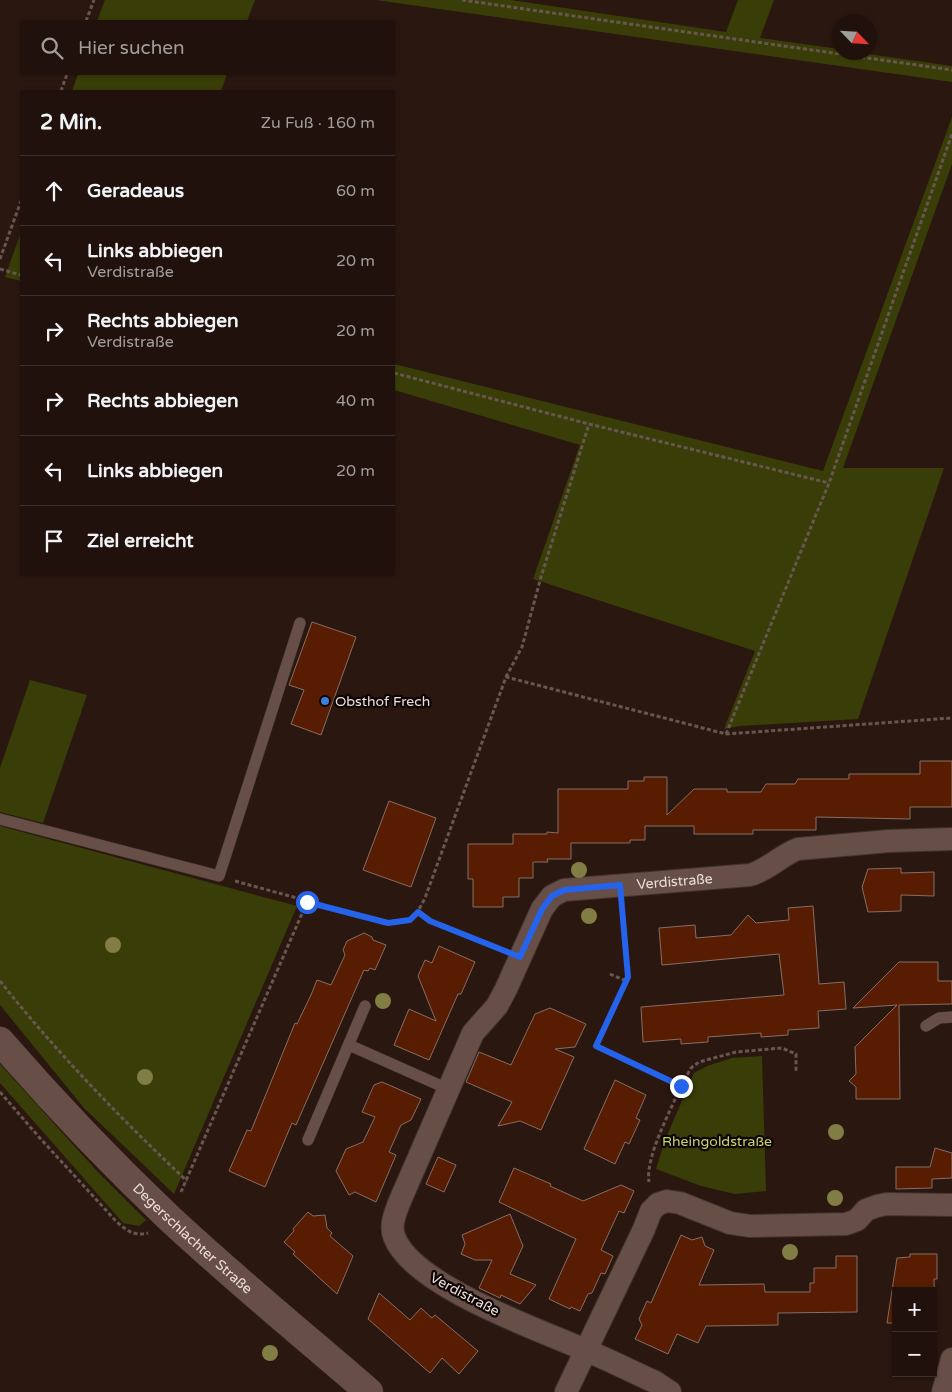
<!DOCTYPE html>
<html lang="de">
<head>
<meta charset="utf-8">
<style>
	:root { --surface:#20110c; --page:#2d1f1a; --text:#f1f3f6; --muted:#a29d9d; --line:#3d312d }
	body { margin:0; font-family:"Varela Round",sans-serif; background:var(--page); color:var(--text) }
	.controls { position:absolute; right:15px; bottom:15px; display:grid; overflow:hidden; border-radius:0px; box-shadow:0 1px 4px #0004 }
	.controls button { width:45px; height:45px; display:grid; place-items:center; padding:0; border:0; border-bottom:1px solid var(--line); background:var(--surface); color:var(--text); font:25px sans-serif }
	.compass { position:absolute; left:832px; top:15px; width:45px; height:45px; border-radius:50%; background:var(--surface); box-shadow:0 1px 4px #0004; rotate:115deg }
	.stop { position:absolute; width:15px; height:15px; margin:-11px; border:4px solid #2563eb; border-radius:50%; background:#fff }
	.stop.end { background:#2563eb; border-color:#fff; box-shadow:0 1px 5px #0008 }
	.list { margin:0; padding:0; list-style:none }
	h2 { display:flex; justify-content:space-between; align-items:center; height:65px; margin:0; padding:0 20px; font-size:21px }
	h2 small { font-size:16px; font-weight:400; color:var(--muted) }
	.list li { display:grid; grid-template-columns:32px 1fr auto; gap:15px; align-items:center; box-sizing:border-box; height:70px; padding:0 20px; border-top:1px solid var(--line) }
	.list b { display:block; font-size:19px; white-space:nowrap }
	.list p { margin:0; font-size:16px; white-space:nowrap; color:var(--muted) }
	.list em { font-size:16px; font-style:normal; color:var(--muted) }
	.icon { flex:none; width:28px; height:28px; fill:none; stroke:currentColor; stroke-width:2; stroke-linecap:round; stroke-linejoin:round }
	.map { position:relative; flex:none; width:952px; height:1392px; overflow:hidden }
	.search { position:absolute; background:var(--surface); box-shadow:0 1px 4px #0004; left:20px; top:20px; width:375px; height:55px; display:flex; align-items:center; gap:12px; box-sizing:border-box; padding:0 18px; border-radius:0px; color:var(--muted); font-size:19px }
	.panel { position:absolute; background:var(--surface); box-shadow:0 1px 4px #0004; left:20px; top:90px; width:375px; height:485px; border-radius:0px }
	.map>svg:first-child { display:block }
	.green { fill:#393d07 }
	.building { fill:#581c02; stroke:#866e65 }
	.lines { fill:none; stroke-linecap:round; stroke-linejoin:round }
	.service-casing { stroke:#423331; stroke-width:12 }
	.minor-casing { stroke:#423331; stroke-width:24 }
	.tertiary-casing { stroke:#423331; stroke-width:29 }
	.path { stroke:#685751; stroke-width:3; stroke-dasharray:4 2.5; stroke-linecap:butt }
	.service { stroke:#674f47; stroke-width:11 }
	.minor { stroke:#674f47; stroke-width:22 }
	.tertiary { stroke:#674f47; stroke-width:28 }
	.tree { fill:#807e44 }
	.route { stroke:#2563eb; stroke-width:6 }
	.shop-dot { fill:#3f7fe0; stroke:#0d0503; stroke-width:2 }
	.labels { text-anchor:middle; stroke-width:4.5; stroke-linejoin:round; paint-order:stroke }
	.poi-label { font-size:14px; fill:#ecded9; stroke:#0d0503; text-anchor:start }
	.street-label { font-size:14px; fill:#ecded9; stroke:#0d0503 }
	.park-label { font-size:14px; fill:#c7d26e; stroke:#0d0503 }
</style>
</head>
<body>
<div class="map">
<svg width="952" height="1392" viewBox="0 0 952 1392">
	<rect width="100%" height="100%" fill="#2a1710"/>
	<path class="green" d="M105,0H255L247,21H97Z
		M376,0H511L726,32L738,0H774L760,38L839,49L840,52L861,53L952,66V82Z
		M78,74H227L221,91H72Z
		M952,117V164L843,468H944L858,719L740,726L724,729L755,651L533,579L580,445L394,390V364L823,471Z
		M21,232V281L5,277Z
		M30,680L87,695L43,823L0,812V768Z
		M0,826L297,906L174,1194L84,1108L0,1005Z
		M762,1056L766,1191L735,1194L701,1186L656,1169L665,1140L694,1073L707,1066L732,1058Z
		M0,1064L97,1171L146,1220L139,1226L123,1223L0,1083Z"/>
	<path class="building" d="M312,622L356,637L321,735L291,724L304,690L289,685Z
		M920,761H952V807H910V819L816,817V830H753V834H694V826H645V840H630V843H571V859H547L548,862H533V878H519V897H503V907H473V879H468V844H513V834H547V832L558,833V789H628V781H644V777H667V815L694,789H727V792H761L766,784H795L798,779H849V774H920Z
		M389,801L436,818L411,887L363,870Z
		M901,868V873L934,872V896L901,895V911L868,912L862,887L868,869Z
		M813,906L819,984L844,982L846,1009L818,1011L819,1028L788,1030V1035L761,1037V1033L708,1037V1042L681,1044V1039L643,1042L641,1007L784,995L779,954L662,965L659,928L695,925L696,938L731,935L748,915L756,923L789,920L788,908Z
		M364,933L372,937L373,940L386,945L375,970L370,968L368,971L364,970L296,1125L292,1123L265,1187L229,1171L247,1130L251,1131L295,1023L297,1024L311,995L317,980L331,985L345,955L343,950L347,941Z
		M439,946L475,962L461,994H458L429,1060L394,1045L409,1009L436,1021L418,976L425,960L432,963Z
		M899,962H938V981H952V1004L899,1005L900,1099H856V1087L849,1081L856,1074L855,1047L897,1005L853,1008Z
		M550,1008L586,1024L575,1047L555,1049L574,1057L541,1130L520,1121L498,1126L512,1102L466,1082L479,1052L511,1065L535,1014Z
		M615,1080L646,1095L636,1118L640,1120L629,1144L625,1142L615,1164L584,1149Z
		M382,1082L421,1099L411,1120L401,1125L389,1152L396,1155L376,1202L355,1192L349,1195L336,1171L346,1149L363,1142L375,1117L362,1112L374,1085Z
		M935,1148L952,1153V1178L932,1179V1188L896,1189V1167H930Z
		M438,1157L456,1165L444,1192L426,1184Z
		M514,1168L551,1184L550,1186L583,1201L621,1185L634,1191L624,1213L619,1211L601,1250L613,1256L605,1274L601,1273L592,1293L588,1294L580,1311L571,1307L570,1309L549,1299L576,1239L499,1202Z
		M308,1212L313,1216L325,1215L327,1228L332,1233L330,1236L353,1256L337,1294L293,1254L295,1252L284,1242L294,1231L293,1229Z
		M510,1214L523,1246L510,1274L536,1285L520,1304L501,1295L500,1298L479,1288L492,1260H475L461,1254L465,1244L462,1235Z
		M681,1235L692,1240L702,1237L705,1246L714,1250L699,1285L764,1284L765,1292H810V1283H814V1268H836V1256H857V1312L778,1313V1325L706,1326L698,1343L677,1334L668,1354L635,1339L642,1325L639,1319L647,1301L651,1303Z
		M910,1254H937V1279H934L935,1322H933V1291H896V1323H887L897,1258L910,1257Z
		M379,1293L410,1320L421,1308L432,1318L435,1315L478,1351L459,1374L442,1358L430,1373L368,1319Z"/>
	<g class="lines">
		<defs>
			<path id="service" d="M0,819L219,876L300,623
				M926,1026L939,1018L952,1017
				M349,1045L448,1089
				M308,1140L365,1006"/>
			<g id="minor">
				<path d="M566,1392L644,1229L651,1211L658,1204L667,1201L680,1203L730,1223L750,1226L846,1224L857,1220L866,1210L877,1206L887,1204L952,1205"/>
				<path id="s1" d="M670,1392L655,1382C631,1371 607,1359 583,1349C537,1329 411,1285 394,1236C390,1225 395,1214 399,1203L473,1033L497,1006L506,989L542,909L552,896L564,890L750,875C768,870 781,855 798,849L889,841L952,839"/>
				<path d="M943,1392L952,1359"/>
			</g>
			<g id="tertiary">
				<path id="s2" d="M0,1041C53,1102 108,1160 167,1216C232,1277 302,1334 369,1392"/>
			</g>
		</defs>
		<use href="#service" class="service-casing"/>
		<use href="#minor" class="minor-casing"/>
		<use href="#tertiary" class="tertiary-casing"/>
		<path class="path" d="M462,0L952,70
			M86,21L94,0
			M61,91L67,74
			M0,259L21,201
			M0,269L21,275
			M394,373L589,424L829,483
			M506,677L522,647L541,577L589,424
			M726,734L829,483L952,134
			M235,881L388,923C411,922 415,918 425,898L506,677L726,734L952,718
			M622,908L628,977L596,1046L681,1086C671,1110 645,1157 649,1182
			M418,913L430,921L499,949
			M610,974L626,981
			M0,981C57,1053 120,1118 187,1181
			M681,1086L691,1068L699,1062L736,1052L782,1048L796,1054V1073
			M0,1092L38,1136L115,1220C124,1229 134,1237 148,1233
			M181,1192L307,902"/>
		<use href="#service" class="service"/>
		<use href="#minor" class="minor"/>
		<use href="#tertiary" class="tertiary"/>
	</g>
	<g class="tree">
		<circle cx="579" cy="870" r="8"/>
		<circle cx="589" cy="916" r="8"/>
		<circle cx="113" cy="945" r="8"/>
		<circle cx="383" cy="1001" r="8"/>
		<circle cx="145" cy="1077" r="8"/>
		<circle cx="836" cy="1132" r="8"/>
		<circle cx="835" cy="1198" r="8"/>
		<circle cx="790" cy="1252" r="8"/>
		<circle cx="270" cy="1353" r="8"/>
	</g>
	<g class="lines">
		<path class="route" d="M307,902L388,923L410,920L418,912L430,921L520,957L542,909L552,896L564,890L620,885L628,977L596,1046L681,1086"/>
	</g>
	<circle class="shop-dot" cx="325" cy="701" r="5"/>
	<g class="labels">
		<g class="poi-label">
			<text x="335" y="706">Obsthof Frech</text>
		</g>
		<g class="street-label">
			<text dy="5" stroke="none"><textPath href="#s1" startOffset="825">Verdistraße</textPath></text>
			<text dy="5" stroke="none"><textPath href="#s2" startOffset="276">Degerschlachter Straße</textPath></text>
			<text transform="translate(465 1294) rotate(28)" y="5">Verdistraße</text>
		</g>
		<g class="park-label">
			<text x="717" y="1146">Rheingoldstraße</text>
		</g>
	</g>
</svg>
<div class="controls">
<button>+</button>
<button>−</button>
</div>
<svg class="compass" viewBox="-18 -18 36 36"><path d="M0-13l5 13h-10z" fill="#e53935"/><path d="M0 13l5-13h-10z" fill="#a29d9d"/></svg>
<div class="stop" style="left:307px;top:902px"></div>
<div class="stop end" style="left:681px;top:1086px"></div>
<div class="search"><svg class="icon" aria-label="search" viewBox="0 0 24 24"><circle cx="10" cy="10" r="6"/><path d="M15 15l6 6"/></svg>Hier suchen</div>
<section class="panel">
<h2>2 Min.<small>Zu Fuß · 160 m</small></h2>
<ul class="list">
<li><svg class="icon" aria-label="ahead" viewBox="0 0 24 24"><path d="M12 20V5M6 11l6-6 6 6"/></svg><div><b>Geradeaus</b></div><em>60 m</em></li>
<li><svg class="icon" aria-label="left" viewBox="0 0 24 24"><path d="M17 20v-9H6M10 6l-5 5 5 5"/></svg><div><b>Links abbiegen</b><p>Verdistraße</p></div><em>20 m</em></li>
<li><svg class="icon" aria-label="right" viewBox="0 0 24 24"><path d="M7 20v-9h11M14 6l5 5-5 5"/></svg><div><b>Rechts abbiegen</b><p>Verdistraße</p></div><em>20 m</em></li>
<li><svg class="icon" aria-label="right" viewBox="0 0 24 24"><path d="M7 20v-9h11M14 6l5 5-5 5"/></svg><div><b>Rechts abbiegen</b></div><em>40 m</em></li>
<li><svg class="icon" aria-label="left" viewBox="0 0 24 24"><path d="M17 20v-9H6M10 6l-5 5 5 5"/></svg><div><b>Links abbiegen</b></div><em>20 m</em></li>
<li><svg class="icon" aria-label="arrive" viewBox="0 0 24 24"><path d="M6 21V4h12l-3 4 3 4H6"/></svg><div><b>Ziel erreicht</b></div></li>
</ul>
</section>
</div>
</body>
</html>
